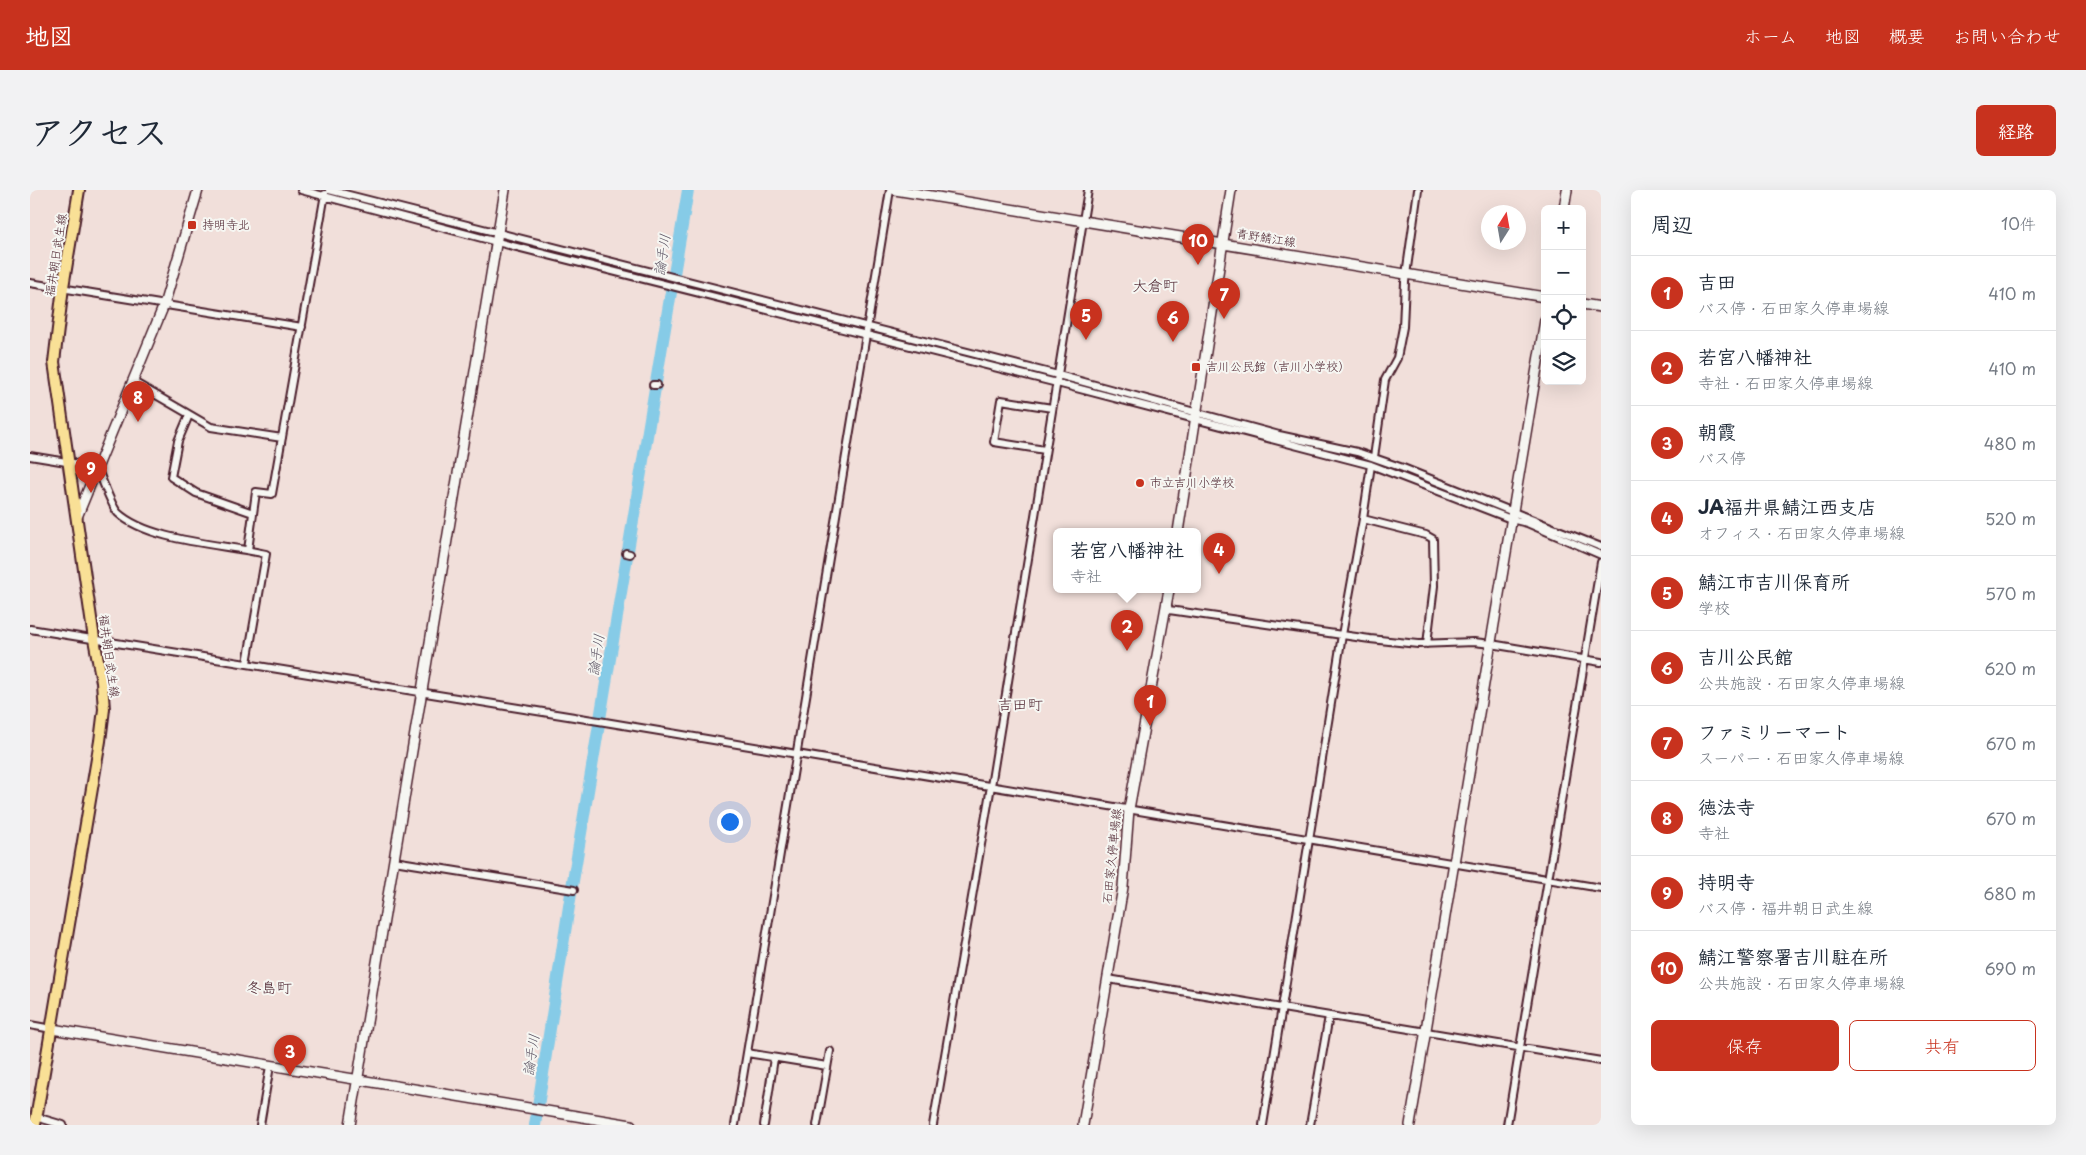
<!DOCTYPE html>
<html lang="ja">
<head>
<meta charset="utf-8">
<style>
	:root { --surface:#fff; --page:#f2f2f3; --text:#1f2937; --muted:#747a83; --line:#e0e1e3; --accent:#c8321e }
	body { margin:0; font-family:"Playpen Sans","Klee One",sans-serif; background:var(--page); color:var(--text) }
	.controls { position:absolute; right:15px; top:15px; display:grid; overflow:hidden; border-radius:8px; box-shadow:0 5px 20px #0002 }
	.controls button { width:45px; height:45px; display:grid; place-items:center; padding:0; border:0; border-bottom:1px solid var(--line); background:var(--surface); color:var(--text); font:25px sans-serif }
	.compass { position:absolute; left:1451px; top:15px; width:45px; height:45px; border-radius:50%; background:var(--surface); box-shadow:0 5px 20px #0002; rotate:11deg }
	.you { position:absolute; left:699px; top:631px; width:18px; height:18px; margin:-12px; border:4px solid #fff; border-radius:50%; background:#1a73e8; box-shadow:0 0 0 8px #1a73e833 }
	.badge { display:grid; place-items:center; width:32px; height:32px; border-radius:50%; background:var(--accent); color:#fff; font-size:16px; font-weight:700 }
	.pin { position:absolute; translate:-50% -41px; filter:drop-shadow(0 1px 2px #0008) }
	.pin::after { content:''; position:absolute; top:26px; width:18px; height:15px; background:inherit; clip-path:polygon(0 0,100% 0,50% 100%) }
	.popup { position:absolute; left:1023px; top:338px; width:148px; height:65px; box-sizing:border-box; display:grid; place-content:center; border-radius:8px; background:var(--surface); filter:drop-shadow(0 1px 4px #0005); font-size:16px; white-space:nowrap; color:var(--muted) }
	.popup b { font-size:19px; color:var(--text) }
	.popup::after { content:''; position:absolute; left:50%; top:100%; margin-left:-10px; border:10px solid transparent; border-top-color:var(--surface) }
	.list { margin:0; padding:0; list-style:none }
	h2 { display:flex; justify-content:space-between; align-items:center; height:65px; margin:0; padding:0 20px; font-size:21px }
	h2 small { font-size:16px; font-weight:400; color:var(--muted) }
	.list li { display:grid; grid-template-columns:32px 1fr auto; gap:15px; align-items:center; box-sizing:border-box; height:75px; padding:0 20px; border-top:1px solid var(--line) }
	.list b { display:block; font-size:19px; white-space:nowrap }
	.list p { margin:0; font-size:16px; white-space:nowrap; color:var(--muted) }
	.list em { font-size:16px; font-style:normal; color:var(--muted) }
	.actions { display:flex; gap:10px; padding:15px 20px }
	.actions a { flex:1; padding:11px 0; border:1px solid var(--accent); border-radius:8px; text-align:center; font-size:18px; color:var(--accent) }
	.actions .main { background:var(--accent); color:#fff }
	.icon { flex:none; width:28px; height:28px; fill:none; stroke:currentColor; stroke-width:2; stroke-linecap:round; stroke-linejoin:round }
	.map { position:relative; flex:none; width:1571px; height:935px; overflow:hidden; border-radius:8px }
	header { display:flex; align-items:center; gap:30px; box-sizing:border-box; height:70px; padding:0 25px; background:var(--accent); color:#fff }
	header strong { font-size:24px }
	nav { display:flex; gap:28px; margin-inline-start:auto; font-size:18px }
	.intro { display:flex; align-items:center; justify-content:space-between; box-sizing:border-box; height:120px; padding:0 30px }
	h1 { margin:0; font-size:35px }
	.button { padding:12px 22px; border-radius:8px; background:var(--accent); color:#fff; font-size:18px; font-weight:700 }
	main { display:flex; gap:30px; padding:0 30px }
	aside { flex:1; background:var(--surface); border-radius:8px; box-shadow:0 5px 20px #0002 }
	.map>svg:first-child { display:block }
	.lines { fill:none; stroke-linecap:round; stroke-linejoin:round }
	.river { stroke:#86cbe7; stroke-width:12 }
	.street-casing { stroke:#4a1f2b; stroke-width:10 }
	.secondary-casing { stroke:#4a1f2b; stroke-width:12 }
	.primary-casing { stroke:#4a1f2b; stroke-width:14 }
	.street { stroke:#f6f6f2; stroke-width:6 }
	.secondary { stroke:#f6f6f2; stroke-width:9 }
	.primary { stroke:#f9e096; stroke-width:10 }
	.poi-dot { fill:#c8321e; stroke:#f6f6f2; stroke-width:2 }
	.labels { text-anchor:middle; stroke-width:4; stroke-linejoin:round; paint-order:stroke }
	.poi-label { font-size:12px; fill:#4a1f2b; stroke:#f6f6f2; text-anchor:start }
	.street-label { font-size:12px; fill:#4a1f2b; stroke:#f6f6f2 }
	.water-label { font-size:14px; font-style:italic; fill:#5c5363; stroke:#f6f6f2 }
	.quarter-label { font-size:15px; fill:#4a1f2b; stroke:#f6f6f2 }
</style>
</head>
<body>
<header>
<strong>地図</strong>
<nav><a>ホーム</a><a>地図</a><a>概要</a><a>お問い合わせ</a></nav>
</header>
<div class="intro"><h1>アクセス</h1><a class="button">経路</a></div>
<main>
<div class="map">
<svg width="1571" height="935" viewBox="0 0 1571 935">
	<rect width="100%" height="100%" fill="#f1dfda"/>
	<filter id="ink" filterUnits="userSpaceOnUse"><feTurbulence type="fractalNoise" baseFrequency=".02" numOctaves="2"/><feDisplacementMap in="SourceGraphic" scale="10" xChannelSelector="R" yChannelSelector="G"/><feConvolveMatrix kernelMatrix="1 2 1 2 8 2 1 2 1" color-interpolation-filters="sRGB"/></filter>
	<g filter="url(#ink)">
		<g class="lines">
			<path class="river" d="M505,935L542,697L658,0"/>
			<defs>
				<path id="street" d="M271,0L467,52L1027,193L1341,275L1481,329L1497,333L1571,365
					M299,0L1028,185L1249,245L1327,262L1373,278L1571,357
					M0,93L272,137
					M102,191L181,237L252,248
					M623,195H627
					M159,225L148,251L141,287L166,303L223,323
					M1015,260L964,252L971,210L1022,218
					M0,266L67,277C71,287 82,317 88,323C120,352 194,354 236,364L217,473
					M1344,267L1355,190L1367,168L1373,137L1375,92L1388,0
					M1333,329L1396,345L1403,349L1404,396L1397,454
					M218,360L226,302L242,304L295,4
					M596,363L600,364
					M1137,413L1139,420L1340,449L1388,454L1444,452L1461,454L1571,472
					M0,439L575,532L1571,698
					M364,671L544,700
					M1078,789L1571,871
					M0,835L22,839
					M717,863L797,876
					M6,927L33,935
					M230,935L240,876
					M705,935L860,0
					M734,935L744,868
					M787,935L800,861
					M903,935L961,596L1058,0
					M1233,935L1312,445L1333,329L1341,275
					M1280,935L1299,826
					M1477,935L1571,372"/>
				<path id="secondary" d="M865,0L1515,107
					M1534,19L1537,0
					M1552,114L1571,117
					M47,327L134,115L168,0
					M1148,342L1201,0
					M22,839L601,935
					M320,935L475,0
					M1053,935L1093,697L1099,619L1139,400
					M1380,935L1515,130"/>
				<path id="primary" d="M5,935L70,551L74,519L72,492L64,449L24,172L33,97L49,0"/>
			</defs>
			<use href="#street" class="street-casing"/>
			<use href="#secondary" class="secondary-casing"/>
			<use href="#primary" class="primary-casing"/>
			<use href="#street" class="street"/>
			<use href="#secondary" class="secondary"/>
			<use href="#primary" class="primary"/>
		</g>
	</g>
	<g class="poi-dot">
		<rect x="157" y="30" width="10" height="10" rx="2.5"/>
		<rect x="1161" y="172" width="10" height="10" rx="2.5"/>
		<circle cx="1110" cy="293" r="5"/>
	</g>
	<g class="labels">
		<g class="poi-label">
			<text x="172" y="39">持明寺北</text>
			<text x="1176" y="181">吉川公民館（吉川小学校）</text>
			<text x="1120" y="297">市立吉川小学校</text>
		</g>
		<g class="street-label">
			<text transform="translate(1236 48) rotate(9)" y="4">青野鯖江線</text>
			<text transform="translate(26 65) rotate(-81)" y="4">福井朝日武生線</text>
			<text transform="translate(79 466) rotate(82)" y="4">福井朝日武生線</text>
			<text transform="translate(1082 666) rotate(-84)" y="4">石田家久停車場線</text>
		</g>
		<g class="water-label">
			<text transform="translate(632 65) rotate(-81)" y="5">論手川</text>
			<text transform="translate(566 465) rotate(-81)" y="5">論手川</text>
			<text transform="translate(501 865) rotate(-81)" y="5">論手川</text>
		</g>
		<g class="quarter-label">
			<text x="1125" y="101">大倉町</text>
			<text x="990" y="520">吉田町</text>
			<text x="239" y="803">冬島町</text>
		</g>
	</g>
</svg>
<div class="controls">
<button>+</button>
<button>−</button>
<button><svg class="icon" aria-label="locate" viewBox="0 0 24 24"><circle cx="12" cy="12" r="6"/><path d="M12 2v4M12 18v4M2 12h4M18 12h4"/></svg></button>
<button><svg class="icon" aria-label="layers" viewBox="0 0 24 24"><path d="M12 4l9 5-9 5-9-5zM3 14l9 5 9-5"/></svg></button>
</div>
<svg class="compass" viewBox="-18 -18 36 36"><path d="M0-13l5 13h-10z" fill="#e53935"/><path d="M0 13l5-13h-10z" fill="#747a83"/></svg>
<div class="you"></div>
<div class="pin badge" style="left:1120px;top:536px">1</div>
<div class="pin badge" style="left:1097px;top:461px">2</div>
<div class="popup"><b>若宮八幡神社</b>寺社</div>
<div class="pin badge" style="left:260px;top:886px">3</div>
<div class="pin badge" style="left:1189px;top:384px">4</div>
<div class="pin badge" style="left:1056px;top:150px">5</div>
<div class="pin badge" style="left:1143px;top:152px">6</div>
<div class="pin badge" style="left:1194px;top:129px">7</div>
<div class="pin badge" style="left:108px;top:232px">8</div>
<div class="pin badge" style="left:61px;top:303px">9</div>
<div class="pin badge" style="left:1168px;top:75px">10</div>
</div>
<aside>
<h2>周辺<small>10件</small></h2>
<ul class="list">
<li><span class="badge">1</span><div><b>吉田</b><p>バス停 · 石田家久停車場線</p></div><em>410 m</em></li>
<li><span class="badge">2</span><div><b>若宮八幡神社</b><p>寺社 · 石田家久停車場線</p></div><em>410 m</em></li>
<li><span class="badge">3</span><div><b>朝霞</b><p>バス停</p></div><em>480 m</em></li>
<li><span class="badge">4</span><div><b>JA福井県鯖江西支店</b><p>オフィス · 石田家久停車場線</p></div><em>520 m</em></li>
<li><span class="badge">5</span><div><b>鯖江市吉川保育所</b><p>学校</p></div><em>570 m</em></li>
<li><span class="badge">6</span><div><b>吉川公民館</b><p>公共施設 · 石田家久停車場線</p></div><em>620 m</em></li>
<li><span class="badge">7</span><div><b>ファミリーマート</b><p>スーパー · 石田家久停車場線</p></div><em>670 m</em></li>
<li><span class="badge">8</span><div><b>徳法寺</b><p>寺社</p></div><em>670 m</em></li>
<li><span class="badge">9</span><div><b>持明寺</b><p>バス停 · 福井朝日武生線</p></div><em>680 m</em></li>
<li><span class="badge">10</span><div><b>鯖江警察署吉川駐在所</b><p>公共施設 · 石田家久停車場線</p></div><em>690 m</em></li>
</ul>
<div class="actions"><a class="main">保存</a><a>共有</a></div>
</aside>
</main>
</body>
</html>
